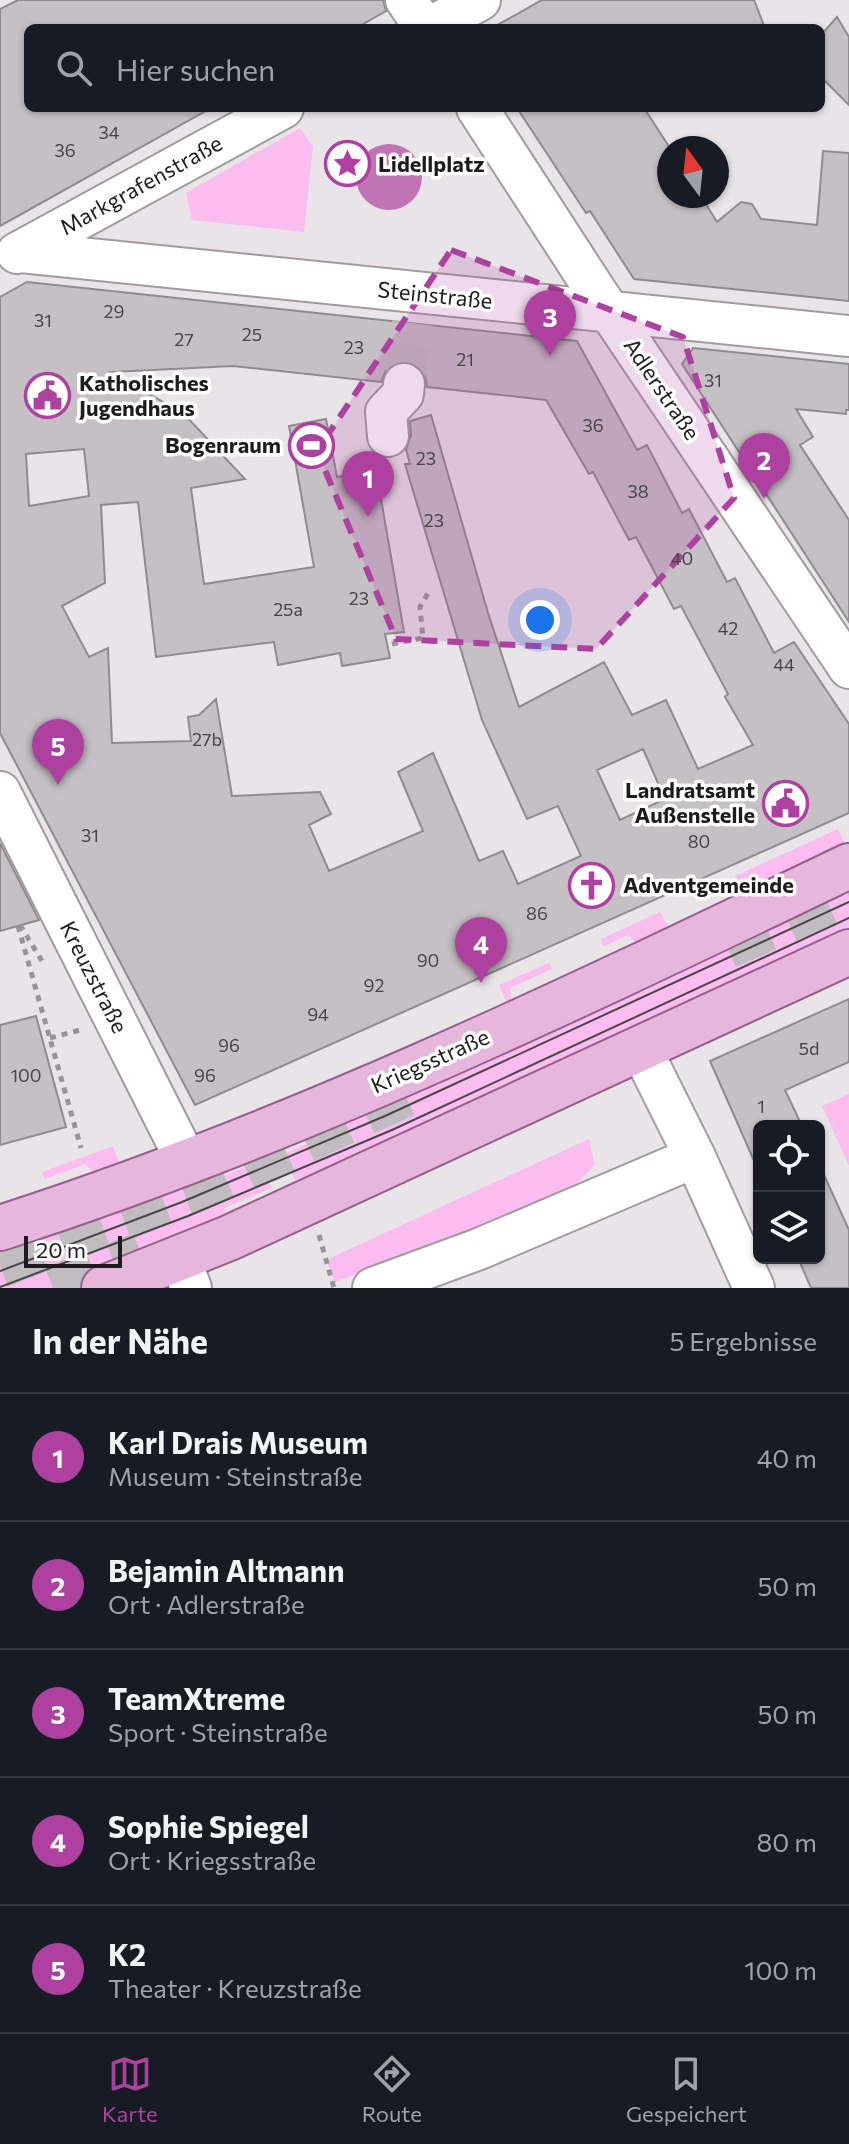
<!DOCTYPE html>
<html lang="de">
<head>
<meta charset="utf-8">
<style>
	:root { --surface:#171b24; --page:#242831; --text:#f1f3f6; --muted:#9ea1a6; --line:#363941; --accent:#ae409f }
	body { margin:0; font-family:Commissioner,sans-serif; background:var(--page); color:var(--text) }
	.controls { position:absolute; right:24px; bottom:24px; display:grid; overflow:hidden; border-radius:12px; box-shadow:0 2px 6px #0004 }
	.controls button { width:72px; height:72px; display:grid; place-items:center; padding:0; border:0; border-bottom:2px solid var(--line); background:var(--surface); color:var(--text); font:40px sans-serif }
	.compass { position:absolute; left:657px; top:136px; width:72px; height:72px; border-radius:50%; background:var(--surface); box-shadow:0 2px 6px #0004; rotate:345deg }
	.scale { position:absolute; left:24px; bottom:20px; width:98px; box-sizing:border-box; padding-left:8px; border:4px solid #1d1b1d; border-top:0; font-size:22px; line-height:28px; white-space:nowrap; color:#1d1b1d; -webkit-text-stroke:6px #fff; paint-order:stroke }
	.you { position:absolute; left:540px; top:620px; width:28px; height:28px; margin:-20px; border:6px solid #fff; border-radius:50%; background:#1a73e8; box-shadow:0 0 0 12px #1a73e833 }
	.badge { display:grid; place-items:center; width:52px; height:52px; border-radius:50%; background:var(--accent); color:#fff; font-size:26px; font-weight:700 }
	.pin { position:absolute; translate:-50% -66px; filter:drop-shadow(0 2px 4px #0008) }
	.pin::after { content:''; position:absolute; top:42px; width:28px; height:24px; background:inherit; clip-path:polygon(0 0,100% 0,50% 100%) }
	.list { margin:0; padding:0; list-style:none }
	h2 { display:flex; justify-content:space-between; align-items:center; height:104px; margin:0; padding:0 32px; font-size:34px }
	h2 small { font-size:26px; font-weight:400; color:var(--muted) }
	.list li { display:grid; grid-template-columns:52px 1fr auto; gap:24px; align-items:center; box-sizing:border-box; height:128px; padding:0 32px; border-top:2px solid var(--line) }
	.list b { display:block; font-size:30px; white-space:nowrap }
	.list p { margin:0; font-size:26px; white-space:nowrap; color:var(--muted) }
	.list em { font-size:26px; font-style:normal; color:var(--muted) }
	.icon { flex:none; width:44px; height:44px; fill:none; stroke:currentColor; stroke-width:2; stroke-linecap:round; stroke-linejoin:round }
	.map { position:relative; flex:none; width:849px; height:1288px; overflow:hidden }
	.search { position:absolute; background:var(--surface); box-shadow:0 2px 6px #0004; left:24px; right:24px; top:24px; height:88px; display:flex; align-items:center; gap:20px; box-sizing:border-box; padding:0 28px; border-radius:12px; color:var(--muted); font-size:30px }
	.sheet { height:744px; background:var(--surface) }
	nav { display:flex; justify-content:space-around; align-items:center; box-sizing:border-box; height:112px; border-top:2px solid var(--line); background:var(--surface); font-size:22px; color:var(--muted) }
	nav a { display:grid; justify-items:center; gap:4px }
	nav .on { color:var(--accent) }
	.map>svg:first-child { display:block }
	.green { fill:#fbbcef }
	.water { fill:#c174b4 }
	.building { fill:#c5c0c4; stroke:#8f8b8e; stroke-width:2; fill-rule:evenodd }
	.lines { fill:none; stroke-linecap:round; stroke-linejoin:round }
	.minor-tunnel { stroke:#c0bcbf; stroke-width:40; stroke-dasharray:40 20; stroke-linecap:butt }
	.major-tunnel { stroke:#c0bcbf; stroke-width:44; stroke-dasharray:44 22; stroke-linecap:butt }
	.minor-casing { stroke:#a09b9f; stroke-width:44 }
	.major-casing { stroke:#95608c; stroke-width:48 }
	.path { stroke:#979497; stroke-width:5; stroke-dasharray:6 6; stroke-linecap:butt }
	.minor { stroke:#fff; stroke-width:40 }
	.major { stroke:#e6b6dd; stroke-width:44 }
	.tram { stroke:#484648; stroke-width:2 }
	.marked { fill:#ae409f; fill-opacity:0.2; stroke:#ae409f; stroke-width:6; stroke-dasharray:16 10; stroke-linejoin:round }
	.labels { text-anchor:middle; stroke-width:7; stroke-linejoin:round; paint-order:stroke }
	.number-label { font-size:18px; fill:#474447 }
	.poi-label { font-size:22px; font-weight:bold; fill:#1d1b1d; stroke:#fff; text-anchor:start }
	.street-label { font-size:22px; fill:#1d1b1d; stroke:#fff }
</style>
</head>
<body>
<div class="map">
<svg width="849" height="1288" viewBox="0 0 849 1288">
	<rect width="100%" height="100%" fill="#e9e4e8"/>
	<path class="green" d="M300,128L313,147L304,232L192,220L186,193Z
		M838,829L845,844L742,891L735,876Z
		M849,877V942L325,1186L318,1171L295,1180L284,1154L331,1133L330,1130L282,1150L276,1136Z
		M660,912L668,926L637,943L628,935L604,946L601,939Z
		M549,963L552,969L510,988L511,1002L507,1003L499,985Z
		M849,1094V1166L822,1106Z
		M589,1139L595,1165L574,1186L486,1224L335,1282L326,1260Z
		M113,1146L120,1165L95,1174L85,1164L45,1179L42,1172Z
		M260,1161L272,1188L224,1208L225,1212L273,1193L279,1208L79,1288H0V1237L183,1173L190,1190Z"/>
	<path class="water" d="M356 177a33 33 0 1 1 66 0a33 33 0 1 1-66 0Z"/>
	<path class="building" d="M18,0H383L386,11L356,28H28V108H211L0,226V9Z
		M542,0H754L765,28H492Z
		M837,17L849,37V105L821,77V35Z
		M517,108H644L670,148L669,196H701L717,222L741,202L752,204L761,219L817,225L823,151L849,153V301L634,279L590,211L586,213Z
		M27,282L577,341L637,450L647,445L682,513L689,509L727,582L735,578L774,653L794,642L849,724V813L195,1105L0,733V297ZM406,361L418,366L425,375L427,387L546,400L589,474L593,472L629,540L636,537L674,609L681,606L728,694L725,697L753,745L698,769L666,700L632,715L604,662L519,707L488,613L431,415L410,421L411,435L406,449L410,464H405L482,720L527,819L558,806L581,856L518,884L503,851L479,861L433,753L398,772L423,831L329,871L309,825L331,814L320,792L232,796L216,699L199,715L188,717L191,741L112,743L108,648L89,657L62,606L105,583L101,505L138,502L156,657L274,642L278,665L340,653L342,666L390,658L385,634L404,632L376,470L337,477L326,419L289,426L314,567L204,584L191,488L245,479L184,414L111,372L233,366L381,382L386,370L395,363ZM84,449L89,496L29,506L26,454ZM643,749L665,799L620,820L597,770Z
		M693,348L849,364V410H846V414L796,409L813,437L800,445L849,520V622L682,364Z
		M0,843L39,920L0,931Z
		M849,999V1062L785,1090L802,1126H759V1172L710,1061Z
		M36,1016L66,1127L0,1145V1025Z
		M819,1164L849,1230V1288H811L798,1258H819Z"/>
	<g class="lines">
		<path class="minor-tunnel" d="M404,384L412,323"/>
		<path class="major-tunnel" d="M727,947L849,893
			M0,1266L203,1187L410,1093
			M53,1288L141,1254"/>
		<defs>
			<path id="minor" d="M406,0L425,28
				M429,28L480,0
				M477,108L597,293L849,668
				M21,252L849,336
				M17,253L283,108
				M388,436L386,412L403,394L404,384
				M0,792L187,1162
				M640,1047L695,1157L754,1288
				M180,1259L191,1288
				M373,1288L479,1249L695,1157"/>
			<path id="major" d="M0,1228C293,1134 572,999 849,866
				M104,1288L229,1238L849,952"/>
		</defs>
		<use href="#minor" class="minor-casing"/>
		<use href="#major" class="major-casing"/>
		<path class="path" d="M392,644L423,638L420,607L428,593
			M20,925L42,961
			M18,926L81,1148
			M50,1038L80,1030
			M319,1235L334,1288"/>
		<use href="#minor" class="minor"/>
		<use href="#major" class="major"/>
		<path class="tram" d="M0,1271L182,1202L385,1116L849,902
			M0,1287L188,1216L392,1130L849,918"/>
	</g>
	<path class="marked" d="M451,250L683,337L734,498L596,649L396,639L317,451Z"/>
	<defs>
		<symbol id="sight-ring" viewBox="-11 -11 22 22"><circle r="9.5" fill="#fff" stroke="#ae409f" stroke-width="1.5"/><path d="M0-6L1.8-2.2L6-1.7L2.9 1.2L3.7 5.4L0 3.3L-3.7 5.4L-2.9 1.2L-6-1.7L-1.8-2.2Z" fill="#ae409f"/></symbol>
		<symbol id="civic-ring" viewBox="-11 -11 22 22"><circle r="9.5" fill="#fff" stroke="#ae409f" stroke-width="1.5"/><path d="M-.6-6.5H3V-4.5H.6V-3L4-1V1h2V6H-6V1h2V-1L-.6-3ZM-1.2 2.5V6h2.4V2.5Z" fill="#ae409f"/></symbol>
		<symbol id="stadium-ring" viewBox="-11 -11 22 22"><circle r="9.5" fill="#fff" stroke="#ae409f" stroke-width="1.5"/><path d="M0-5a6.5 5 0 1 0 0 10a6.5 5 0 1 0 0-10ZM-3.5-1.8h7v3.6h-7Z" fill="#ae409f"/></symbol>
		<symbol id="church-ring" viewBox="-11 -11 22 22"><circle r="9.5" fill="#fff" stroke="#ae409f" stroke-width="1.5"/><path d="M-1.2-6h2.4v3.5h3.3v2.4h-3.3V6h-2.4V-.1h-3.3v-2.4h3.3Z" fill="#ae409f"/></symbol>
	</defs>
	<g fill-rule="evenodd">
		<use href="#sight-ring" x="322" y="138" width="51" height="51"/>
		<use href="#civic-ring" x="22" y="370" width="51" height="51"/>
		<use href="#stadium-ring" x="286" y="420" width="51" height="51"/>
		<use href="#civic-ring" x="760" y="778" width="51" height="51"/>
		<use href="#church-ring" x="566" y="860" width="51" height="51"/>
	</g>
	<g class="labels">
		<g class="number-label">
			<text x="109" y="139">34</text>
			<text x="65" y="157">36</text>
			<text x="114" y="318">29</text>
			<text x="43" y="327">31</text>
			<text x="252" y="341">25</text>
			<text x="184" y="346">27</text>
			<text x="354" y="354">23</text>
			<text x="465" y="366">21</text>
			<text x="713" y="387">31</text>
			<text x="593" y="432">36</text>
			<text x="426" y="465">23</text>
			<text x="638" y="498">38</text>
			<text x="434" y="527">23</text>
			<text x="682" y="565">40</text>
			<text x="359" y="605">23</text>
			<text x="288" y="616">25a</text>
			<text x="728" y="635">42</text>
			<text x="784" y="671">44</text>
			<text x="207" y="746">27b</text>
			<text x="90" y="842">31</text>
			<text x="699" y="848">80</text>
			<text x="537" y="920">86</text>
			<text x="428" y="967">90</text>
			<text x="374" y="992">92</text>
			<text x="318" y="1021">94</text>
			<text x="229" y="1052">96</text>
			<text x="809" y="1055">5d</text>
			<text x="26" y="1082">100</text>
			<text x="205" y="1082">96</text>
			<text x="761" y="1113">1</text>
		</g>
		<g class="poi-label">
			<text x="378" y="172">Lidellplatz</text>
			<text x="79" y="391">Katholisches<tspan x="79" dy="25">Jugendhaus</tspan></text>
			<text x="281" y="453" text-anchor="end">Bogenraum</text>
			<text x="755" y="798" text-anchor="end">Landratsamt<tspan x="755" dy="25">Außenstelle</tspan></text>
			<text x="623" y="893">Adventgemeinde</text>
		</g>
		<g class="street-label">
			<text transform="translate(141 185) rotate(-29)" y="8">Markgrafenstraße</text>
			<text transform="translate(435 295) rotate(6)" y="8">Steinstraße</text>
			<text transform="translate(662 389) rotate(56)" y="8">Adlerstraße</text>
			<text transform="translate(94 977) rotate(63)" y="8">Kreuzstraße</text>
			<text transform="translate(430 1061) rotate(-24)" y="8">Kriegsstraße</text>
		</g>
	</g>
</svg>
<div class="controls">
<button><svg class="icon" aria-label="locate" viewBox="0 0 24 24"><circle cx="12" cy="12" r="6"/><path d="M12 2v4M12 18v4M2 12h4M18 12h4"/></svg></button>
<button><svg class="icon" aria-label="layers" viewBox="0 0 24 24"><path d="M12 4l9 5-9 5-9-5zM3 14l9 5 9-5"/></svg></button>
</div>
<svg class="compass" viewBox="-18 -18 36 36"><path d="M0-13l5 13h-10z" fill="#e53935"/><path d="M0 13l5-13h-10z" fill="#9ea1a6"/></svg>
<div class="scale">20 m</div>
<div class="you"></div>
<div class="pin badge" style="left:368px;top:517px">1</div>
<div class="pin badge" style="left:764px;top:499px">2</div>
<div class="pin badge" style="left:550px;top:356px">3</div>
<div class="pin badge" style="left:481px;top:983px">4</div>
<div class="pin badge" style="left:58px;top:785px">5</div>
<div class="search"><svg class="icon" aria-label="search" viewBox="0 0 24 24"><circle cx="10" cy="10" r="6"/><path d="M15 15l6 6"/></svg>Hier suchen</div>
</div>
<section class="sheet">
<h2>In der Nähe<small>5 Ergebnisse</small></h2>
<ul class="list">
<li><span class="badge">1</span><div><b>Karl Drais Museum</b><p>Museum · Steinstraße</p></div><em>40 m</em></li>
<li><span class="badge">2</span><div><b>Bejamin Altmann</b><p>Ort · Adlerstraße</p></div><em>50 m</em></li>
<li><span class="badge">3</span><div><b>TeamXtreme</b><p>Sport · Steinstraße</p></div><em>50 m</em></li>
<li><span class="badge">4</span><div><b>Sophie Spiegel</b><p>Ort · Kriegsstraße</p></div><em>80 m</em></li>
<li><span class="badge">5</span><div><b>K2</b><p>Theater · Kreuzstraße</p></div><em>100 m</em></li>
</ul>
</section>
<nav>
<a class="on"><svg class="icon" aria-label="map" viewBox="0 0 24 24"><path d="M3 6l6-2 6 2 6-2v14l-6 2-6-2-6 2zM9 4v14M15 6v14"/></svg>Karte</a>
<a><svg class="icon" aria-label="directions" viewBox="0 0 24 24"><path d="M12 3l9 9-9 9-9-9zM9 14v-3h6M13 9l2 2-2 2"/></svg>Route</a>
<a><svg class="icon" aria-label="saved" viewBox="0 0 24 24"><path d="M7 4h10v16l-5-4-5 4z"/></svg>Gespeichert</a>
</nav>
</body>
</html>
